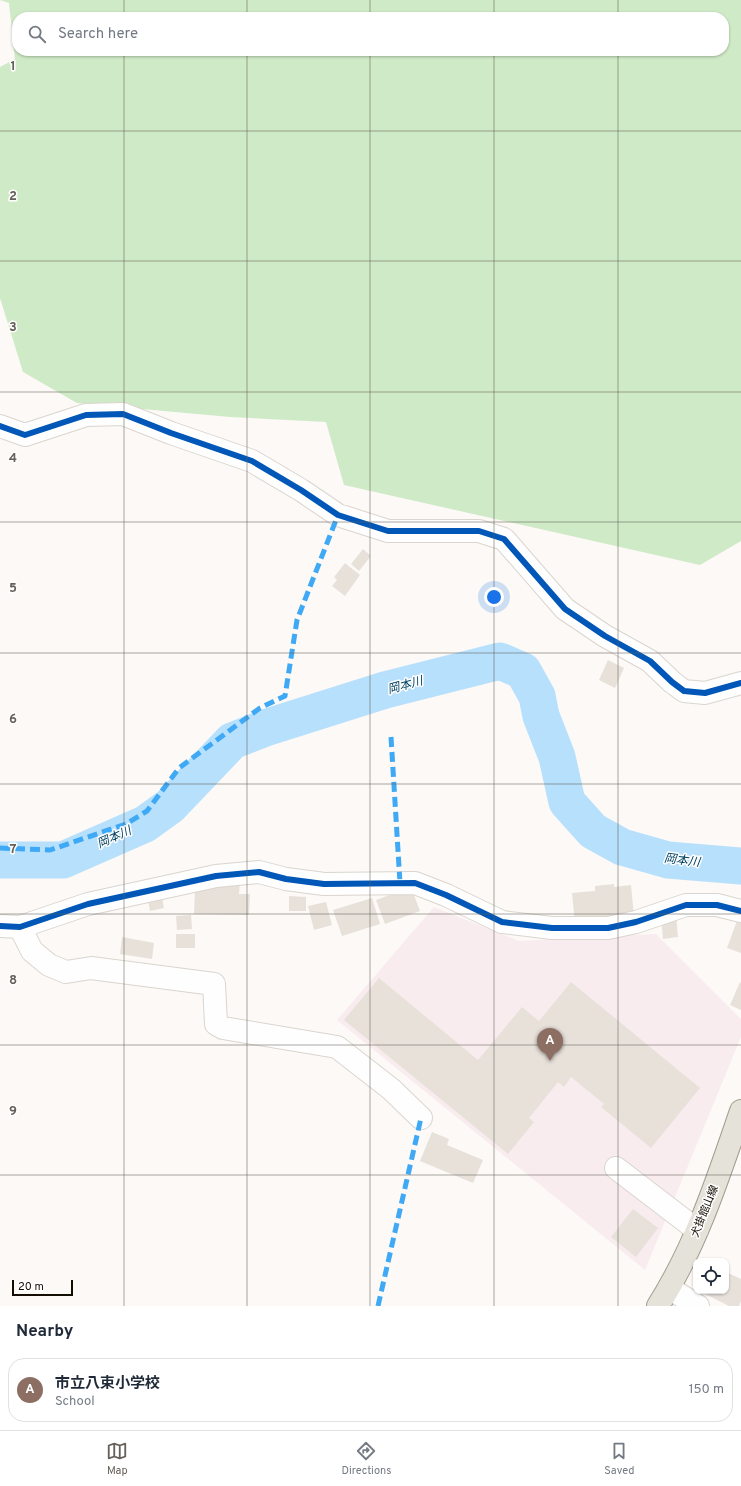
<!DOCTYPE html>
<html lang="en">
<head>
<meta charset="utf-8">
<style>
	:root { --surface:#fff; --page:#f2f2f3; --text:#1f2937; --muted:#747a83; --line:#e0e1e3; --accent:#656059 }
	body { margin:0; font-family:Overpass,"Noto Sans JP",sans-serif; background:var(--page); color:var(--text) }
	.controls { position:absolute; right:12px; bottom:12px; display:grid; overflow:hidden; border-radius:8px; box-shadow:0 1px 3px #0004 }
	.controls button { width:36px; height:36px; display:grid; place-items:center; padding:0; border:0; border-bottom:1px solid var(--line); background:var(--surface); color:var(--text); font:20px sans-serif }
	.scale { position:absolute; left:12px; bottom:10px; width:61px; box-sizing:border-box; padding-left:4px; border:2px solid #140d04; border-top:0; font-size:11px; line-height:14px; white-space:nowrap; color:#140d04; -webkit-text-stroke:3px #fff; paint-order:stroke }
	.you { position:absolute; left:494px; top:597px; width:14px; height:14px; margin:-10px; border:3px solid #fff; border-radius:50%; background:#1a73e8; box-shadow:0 0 0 6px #1a73e833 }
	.badge { display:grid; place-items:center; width:26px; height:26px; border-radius:50%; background:var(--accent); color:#fff; font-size:13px; font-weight:700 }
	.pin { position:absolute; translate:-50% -33px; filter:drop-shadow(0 1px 2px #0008) }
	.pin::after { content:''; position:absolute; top:21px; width:14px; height:12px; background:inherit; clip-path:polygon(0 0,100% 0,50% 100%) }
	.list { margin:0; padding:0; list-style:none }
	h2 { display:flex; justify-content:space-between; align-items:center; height:52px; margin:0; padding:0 16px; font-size:17px }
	h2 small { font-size:13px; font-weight:400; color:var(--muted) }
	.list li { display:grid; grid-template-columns:26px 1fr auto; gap:12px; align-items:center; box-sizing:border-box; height:64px; margin:0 8px 8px; padding:0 8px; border:1px solid var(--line); border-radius:16px }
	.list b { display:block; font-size:15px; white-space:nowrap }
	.list p { margin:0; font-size:13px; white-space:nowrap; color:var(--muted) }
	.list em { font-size:13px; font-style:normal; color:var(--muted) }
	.icon { flex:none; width:22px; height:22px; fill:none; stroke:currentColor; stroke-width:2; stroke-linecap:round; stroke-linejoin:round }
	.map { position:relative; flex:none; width:741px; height:1306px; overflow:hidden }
	.search { position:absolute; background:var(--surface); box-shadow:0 1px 3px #0004; left:12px; right:12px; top:12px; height:44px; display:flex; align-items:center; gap:10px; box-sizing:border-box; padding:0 14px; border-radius:16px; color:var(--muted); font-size:15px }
	.sheet { height:124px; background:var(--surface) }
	nav { display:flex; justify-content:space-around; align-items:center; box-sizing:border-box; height:56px; border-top:1px solid var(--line); background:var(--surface); font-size:11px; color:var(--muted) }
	nav a { display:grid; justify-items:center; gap:2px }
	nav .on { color:var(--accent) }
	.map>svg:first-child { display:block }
	.education { fill:#f8ecef }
	.green { fill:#cfeac6; fill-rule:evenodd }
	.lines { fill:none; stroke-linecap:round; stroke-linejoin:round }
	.river { stroke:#b7e0fc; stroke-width:37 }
	.building { fill:#e7e1da }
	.minor-casing { stroke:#dad5ce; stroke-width:24 }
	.major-casing { stroke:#a29d8e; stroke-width:24 }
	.minor { stroke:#fffefe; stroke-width:22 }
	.major { stroke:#e5e2da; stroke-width:22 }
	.quiet { stroke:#3fa9f5; stroke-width:5; stroke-dasharray:10 5; stroke-linecap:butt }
	.cycleway-casing { stroke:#fff; stroke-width:8 }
	.cycleway { stroke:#0057b8; stroke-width:6 }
	.grid { fill:none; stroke:#656059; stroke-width:1; stroke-opacity:0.55 }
	.labels { text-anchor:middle; stroke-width:3; stroke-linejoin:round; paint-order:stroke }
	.street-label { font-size:11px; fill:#140d04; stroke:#fff }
	.water-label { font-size:12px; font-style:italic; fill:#014363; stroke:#fff }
	.grid-label { font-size:13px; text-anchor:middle; font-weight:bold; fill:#656059; stroke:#fff; stroke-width:3; stroke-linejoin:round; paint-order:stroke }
</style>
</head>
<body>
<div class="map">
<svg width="741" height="1306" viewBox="0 0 741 1306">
	<rect width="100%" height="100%" fill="#fcf9f6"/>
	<path class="education" d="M434,907L519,941L656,934L741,1019V1037L645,1270L337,1020Z"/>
	<path class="green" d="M0,0H741V541L700,565L344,485L326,422L230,417L77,403L23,372L0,298V67L15,59L9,3ZM17,17H724V51H17Z"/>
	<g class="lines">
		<path class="river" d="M0,860H63L145,824L170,806L232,741L268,727L385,690L500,661L523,671L537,696L541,716L557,757L567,802L593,831L622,847L668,860L741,866"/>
	</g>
	<path class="building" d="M363,549L371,556L359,571L351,564Z
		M345,563L360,575L345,596L332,586L337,580L334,577Z
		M608,660L624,668L615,688L599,680Z
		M240,882L239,894H250L249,915L194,914L195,890L203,884Z
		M614,884V887L631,885L634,917L575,923L572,893L595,891V886Z
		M411,887L420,911L385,924L376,900Z
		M161,892L164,908L150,911L147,895Z
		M289,896L306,897V911H289Z
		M372,898L380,924L342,936L333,910Z
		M326,902L332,925L314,930L308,906Z
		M191,915L192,929L177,930L176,916Z
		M676,915L678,937L663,939L661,917Z
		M738,918L741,919V953L727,948Z
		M176,934H195V948H176Z
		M122,937L154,943L152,959L120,954Z
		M379,978L478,1060L522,1007L539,1021L571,982L700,1088L651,1148L601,1107L604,1104L571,1077L564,1087L558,1082L529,1118L534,1122L508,1154L344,1020Z
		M740,982L741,983V1010L730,1005Z
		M432,1132L449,1139L447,1145L483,1160L473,1183L420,1161Z
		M633,1209L658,1228L636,1257L611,1237Z
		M726,1272L741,1279V1301L739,1306H729L701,1292V1291H726Z"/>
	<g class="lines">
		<defs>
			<path id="minor" d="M0,426L25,435L86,415L123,414L171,433L252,461L301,490L338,515L388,531H479L504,539L565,609L605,636L650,661L672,682L684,691L705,693L741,683
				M0,926L20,927L88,904L216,876L259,872L286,879L324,884L415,883L446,895L502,922L552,928H608L636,922L686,905H717L741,911
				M20,927L32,951L49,965L66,972L91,968L214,984L216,1024L223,1028L337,1047L391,1089L421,1118
				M616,1168L697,1230
				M669,1288L698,1306"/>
			<path id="major" d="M658,1306C696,1246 718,1178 741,1111"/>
		</defs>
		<use href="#minor" class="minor-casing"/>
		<use href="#major" class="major-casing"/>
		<use href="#minor" class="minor"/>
		<use href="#major" class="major"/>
		<path class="quiet" d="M391,737L400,883
			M0,848L50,850L126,824L147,811L179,768L260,708L285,696L297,620L338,515
			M378,1306L421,1118"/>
		<defs>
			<path id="cycleway" d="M0,426L25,435L86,415L123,414L171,433L252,461L301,490L338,515L388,531H479L504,539L565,609L605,636L650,661L672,682L684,691L705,693L741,683
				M0,926L20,927L88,904L216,876L259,872L286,879L324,884L415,883L446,895L502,922L552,928H608L636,922L686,905H717L741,911"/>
		</defs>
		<use href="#cycleway" class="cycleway-casing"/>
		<use href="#cycleway" class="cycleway"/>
	</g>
	<path class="grid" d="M124,0V17M247,0V17M370,0V17M494,0V17M618,0V17M124,51V1306M247,51V1306M370,51V1306M494,51V1306M618,51V1306M0,131H741M0,261H741M0,392H741M0,522H741M0,653H741M0,784H741M0,914H741M0,1045H741M0,1175H741"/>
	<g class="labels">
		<g class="street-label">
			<text transform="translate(704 1211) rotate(-68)" y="4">犬掛館山線</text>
		</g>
		<g class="water-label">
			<text transform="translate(405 685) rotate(-15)" y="4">岡本川</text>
			<text transform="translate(114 837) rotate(-24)" y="4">岡本川</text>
			<text transform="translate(682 860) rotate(7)" y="4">岡本川</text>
		</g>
	</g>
	<g class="grid-label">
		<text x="13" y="70">1</text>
		<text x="13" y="200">2</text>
		<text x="13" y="331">3</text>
		<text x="13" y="462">4</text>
		<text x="13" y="592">5</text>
		<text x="13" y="723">6</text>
		<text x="13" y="853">7</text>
		<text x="13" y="984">8</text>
		<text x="13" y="1115">9</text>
	</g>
</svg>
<div class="controls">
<button><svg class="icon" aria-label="locate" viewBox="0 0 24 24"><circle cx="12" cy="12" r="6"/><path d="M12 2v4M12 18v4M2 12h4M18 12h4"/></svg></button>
</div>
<div class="scale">20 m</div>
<div class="you"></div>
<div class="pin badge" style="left:550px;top:1061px;background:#8d6e63">A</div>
<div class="search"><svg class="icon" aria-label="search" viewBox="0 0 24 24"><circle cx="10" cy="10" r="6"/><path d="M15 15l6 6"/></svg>Search here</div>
</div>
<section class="sheet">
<h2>Nearby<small></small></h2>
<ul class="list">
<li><span class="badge" style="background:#8d6e63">A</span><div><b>市立八束小学校</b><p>School</p></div><em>150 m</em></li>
</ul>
</section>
<nav>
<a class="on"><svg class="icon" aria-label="map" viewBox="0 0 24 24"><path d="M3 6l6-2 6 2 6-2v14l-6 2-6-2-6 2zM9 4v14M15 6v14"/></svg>Map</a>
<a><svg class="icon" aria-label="directions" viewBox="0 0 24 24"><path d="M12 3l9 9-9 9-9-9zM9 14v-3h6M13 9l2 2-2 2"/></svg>Directions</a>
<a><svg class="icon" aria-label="saved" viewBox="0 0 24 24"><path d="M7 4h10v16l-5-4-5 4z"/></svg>Saved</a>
</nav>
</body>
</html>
